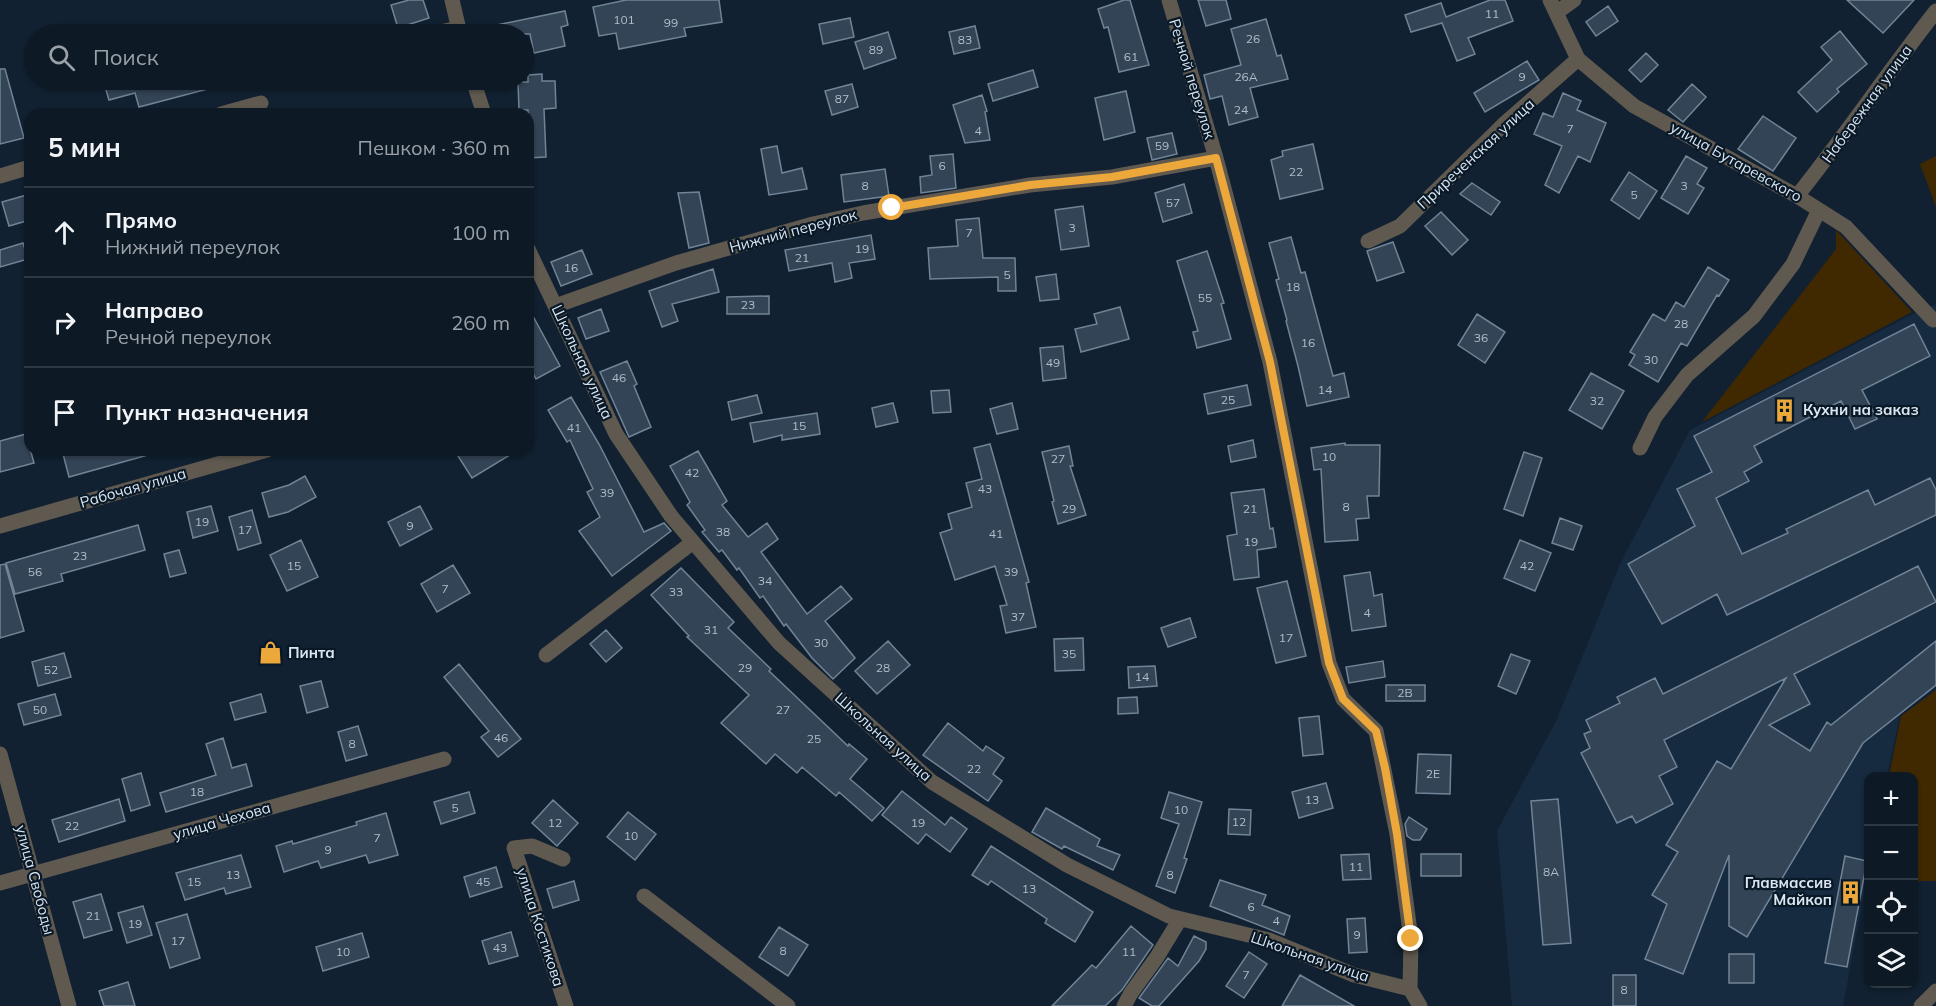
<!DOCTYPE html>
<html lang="ru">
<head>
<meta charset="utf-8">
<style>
	:root { --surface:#0d1925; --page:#1b2632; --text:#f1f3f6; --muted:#9aa0a7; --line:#2d3842 }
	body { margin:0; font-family:Mulish,sans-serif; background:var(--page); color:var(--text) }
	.controls { position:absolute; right:18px; bottom:18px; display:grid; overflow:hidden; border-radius:12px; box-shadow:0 2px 4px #0004 }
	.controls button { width:54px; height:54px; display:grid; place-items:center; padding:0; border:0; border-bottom:2px solid var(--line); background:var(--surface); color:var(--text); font:30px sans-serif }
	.stop { position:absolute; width:18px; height:18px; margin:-14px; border:4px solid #eda83b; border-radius:50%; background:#fff }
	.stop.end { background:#eda83b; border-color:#fff; box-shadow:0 2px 6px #0008 }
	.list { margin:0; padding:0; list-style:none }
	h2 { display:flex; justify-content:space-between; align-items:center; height:78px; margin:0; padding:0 24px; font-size:26px }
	h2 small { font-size:20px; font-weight:400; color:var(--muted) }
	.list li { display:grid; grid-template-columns:39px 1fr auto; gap:18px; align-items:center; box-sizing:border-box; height:90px; padding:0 24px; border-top:2px solid var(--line) }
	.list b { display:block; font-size:22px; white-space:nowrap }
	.list p { margin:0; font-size:20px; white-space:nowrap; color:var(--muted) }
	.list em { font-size:20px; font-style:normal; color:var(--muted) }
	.icon { flex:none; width:33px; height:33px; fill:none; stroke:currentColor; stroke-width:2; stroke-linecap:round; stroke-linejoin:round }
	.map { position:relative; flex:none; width:1936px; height:1006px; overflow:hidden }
	.search { position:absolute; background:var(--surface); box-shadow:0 2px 4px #0004; left:24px; top:24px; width:510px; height:66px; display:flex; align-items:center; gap:15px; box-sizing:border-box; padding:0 21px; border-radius:33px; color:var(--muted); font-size:22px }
	.panel { position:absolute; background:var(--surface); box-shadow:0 2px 4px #0004; left:24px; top:108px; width:510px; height:348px; border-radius:18px }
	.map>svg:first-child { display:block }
	.built { fill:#162b40 }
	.green { fill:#402800 }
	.building { fill:#334456; stroke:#718497; stroke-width:1.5 }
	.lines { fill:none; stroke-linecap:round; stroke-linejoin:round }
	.minor { stroke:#605950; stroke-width:15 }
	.route { stroke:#eda83b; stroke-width:8 }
	.labels { text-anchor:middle; stroke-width:4.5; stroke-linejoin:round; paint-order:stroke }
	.number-label { font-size:12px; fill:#b1bdca }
	.street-label { font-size:15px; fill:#dbe5f0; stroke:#081827 }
	.poi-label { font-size:15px; font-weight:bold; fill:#dbe5f0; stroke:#081827; text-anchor:start }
</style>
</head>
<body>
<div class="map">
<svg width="1936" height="1006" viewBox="0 0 1936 1006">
	<rect width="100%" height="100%" fill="#112131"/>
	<path class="built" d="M1936,304V688L1900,715L1887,776H1868V871L1843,1006H1512L1497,831L1556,721L1620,564L1690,430L1911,315Z"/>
	<path class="green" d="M1936,156V207L1920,164Z
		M1836,230L1912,312L1702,422L1836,249Z
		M1936,690V881H1920L1914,884V776H1889L1901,716Z"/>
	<path class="building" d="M409,0H423L429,18L398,28L391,5Z
		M626,0H719L722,22L684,28L686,36L619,49L616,33L599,36L593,7Z
		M1124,0H1130L1149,65L1119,72L1108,27L1104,28L1098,9Z
		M1198,0H1226L1231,19L1206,26Z
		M1490,0H1505L1513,21L1468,38L1475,54L1457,61L1442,23L1411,32L1405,15L1441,3L1446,17Z
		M1847,0H1914L1883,33Z
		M1608,6L1618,21L1596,36L1586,22Z
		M565,11L568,25L561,27L565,46L534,53L530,34H487V27Z
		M850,18L854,37L823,44L819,24Z
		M1266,19L1277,56L1281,55L1288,79L1250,88L1258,117L1229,125L1222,96L1210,99L1204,75L1241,65L1231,29Z
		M975,26L980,48L954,54L949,32Z
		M1840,31L1867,64L1837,89L1839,92L1817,112L1798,92L1832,60L1821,47Z
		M888,32L896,58L864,69L855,42Z
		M1646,53L1658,65L1641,82L1629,70Z
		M1527,61L1539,80L1485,112L1474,93Z
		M0,69H5L24,138L0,144Z
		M1033,70L1038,87L993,101L988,84Z
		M542,74V81H555L556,108L544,109L546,157L528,158V110H519L518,82H528V75Z
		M103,80H222L223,85L139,107L135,93L109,100Z
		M852,84L858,107L832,115L825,91Z
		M1692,84L1706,97L1683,122L1668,110Z
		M1126,91L1135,132L1104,140L1095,98Z
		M1563,93L1581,101L1577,110L1606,123L1590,162L1578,156L1559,193L1545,185L1562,146L1534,134L1543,113L1553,117Z
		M982,95L987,111L985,112L990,140L965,143L953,105Z
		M1763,116L1796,138L1773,171L1738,149Z
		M1172,133L1177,154L1152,160L1147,138Z
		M1313,144L1323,189L1280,199L1271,160L1283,156L1282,151Z
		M777,146L782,173L802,168L807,189L769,195L761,149Z
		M953,154L956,188L921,193L920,177L932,175L930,156Z
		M1686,156L1707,168L1697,184L1704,188L1688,214L1661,198Z
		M885,169L889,196L844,202L841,175Z
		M1629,172L1657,191L1639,219L1611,200Z
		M1472,183L1500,202L1491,215L1460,194Z
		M1184,184L1192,213L1163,222L1155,193Z
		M699,192L709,243L689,248L678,193Z
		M30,194V220L9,226L2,202Z
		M1083,206L1089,246L1061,250L1055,210Z
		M1441,212L1468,240L1452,255L1425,226Z
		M979,218L983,258H1015L1016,291H998V277L930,279L928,248L958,246L956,220Z
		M871,235L875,259L849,263L852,278L835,282L832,263L789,271L785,250Z
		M1291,237L1301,273L1305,272L1333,376L1344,373L1349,397L1307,406L1298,366L1286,321L1287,320L1276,280L1279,279L1269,243Z
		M1393,242L1404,272L1377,281L1367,251Z
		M23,243L28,259L0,267V250Z
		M582,250L592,274L561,286L551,262Z
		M1207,251L1224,303L1221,304L1231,339L1197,348L1193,332L1198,331L1177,261Z
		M1708,267L1729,280L1719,296L1717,295L1687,346L1681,343L1658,382L1629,365L1635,355L1630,352L1653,314L1665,321L1676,302L1684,307Z
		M713,269L719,292L672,304L678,321L662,327L649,291Z
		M1056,274L1059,299L1040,301L1036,277Z
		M769,296V314H727V297Z
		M528,307L560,366L536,379L528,364Z
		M1120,307L1129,339L1081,352L1075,329L1097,324L1094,314Z
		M601,309L609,331L586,339L578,318Z
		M1477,314L1505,332L1485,363L1458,345Z
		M1914,324L1930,356L1862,390L1877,419L1855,429L1841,401L1754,446L1762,462L1744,472L1749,481L1716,498L1742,554L1788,533L1786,529L1868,490L1875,505L1930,478L1936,490V515L1727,615L1717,594L1662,624L1628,564L1695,526L1677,489L1712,472L1694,436Z
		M1063,346L1066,378L1043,381L1040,348Z
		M627,361L637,384L634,386L651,427L629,437L600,372Z
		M1591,373L1624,391L1602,429L1569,410Z
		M1247,385L1251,405L1208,414L1204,394Z
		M949,390L951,412L933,413L931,391Z
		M757,395L762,413L732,420L728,402Z
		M571,397L599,444L644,532L664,523L671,531L612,576L579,531L600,517L587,492L593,489L570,440L567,442L548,410Z
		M893,403L898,422L876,427L872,408Z
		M1012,403L1018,429L997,434L990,409Z
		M817,413L820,434L782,440V435L754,442L750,423Z
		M26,434L34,463L0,472V441Z
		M1253,440L1256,457L1231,462L1228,446Z
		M1345,443V445H1380L1379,496H1367L1369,518L1356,519L1358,540L1325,542L1321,469L1314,470L1311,448Z
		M990,444L1029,582L1026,583L1036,627L1006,633L1000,606L1007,605L995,566L955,580L940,533L952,529L948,514L972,507L966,483L982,479L974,448Z
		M1069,446L1073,466H1070L1086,515L1058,524L1052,502L1054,501L1042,452Z
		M62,450H147L148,455L69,477Z
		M468,450H518L472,478L458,456Z
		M698,451L727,501L722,505L748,537L767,523L778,539L761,552L807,614L841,586L852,599L825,621L855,658L833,679L812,658L786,624L784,626L763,596L760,598L739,568L737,570L722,550L719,552L702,532L705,530L687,505L690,502L670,466Z
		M1524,452L1542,458L1523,516L1504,509Z
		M305,476L316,497L288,512L269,517L262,493L289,485Z
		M1264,489L1270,529L1273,528L1276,547L1257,550L1259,577L1234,580L1227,536L1237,534L1231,493Z
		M211,506L218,531L193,538L187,512Z
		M420,506L432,529L400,546L388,522Z
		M252,510L261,543L238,550L229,517Z
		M1560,518L1582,526L1573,550L1552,543Z
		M138,525L145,550L61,574L63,581L15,594L6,563Z
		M301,540L318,577L287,591L270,555Z
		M1520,540L1551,553L1535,591L1504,578Z
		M179,550L186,573L170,577L164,554Z
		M5,564L24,631L0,638V565Z
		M453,565L470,593L437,612L421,584Z
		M1918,566L1936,602L1794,674L1810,704L1769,725L1810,751L1827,722L1831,725L1936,641V685L1863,743L1747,937L1729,926V855L1683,974L1645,959L1667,904L1652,895L1678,852L1666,845L1717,761L1731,769L1786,678L1664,740L1677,767L1659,776L1673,804L1636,823L1632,816L1617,823L1581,753L1590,748L1584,734L1591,731L1586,720L1620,703L1617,697L1655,678L1663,694Z
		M681,568L734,622L728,628L771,669L769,671L848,746L849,744L867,759L850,779L884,808L872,821L839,792L836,796L802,767L797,773L775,754L766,764L721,723L749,695L687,637L689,636L651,595Z
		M1370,572L1374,596L1382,594L1386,626L1352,631L1344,576Z
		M1287,581L1306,656L1276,663L1257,588Z
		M1190,618L1196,637L1168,647L1161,628Z
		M606,630L622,648L606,662L590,644Z
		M1083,638L1084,670L1055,671L1054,639Z
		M888,641L910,665L877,694L855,671Z
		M64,653L71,677L38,686L32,662Z
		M1511,654L1530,661L1516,694L1498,686Z
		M1383,661L1385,677L1349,683L1346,667Z
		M459,664L521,739L498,757L481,737L489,731L444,677Z
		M1155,666L1157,686L1129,688L1128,667Z
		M321,681L328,707L307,713L300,686Z
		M1386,685H1425V701H1386Z
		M55,694L61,715L24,725L18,704Z
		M261,694L266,712L235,720L230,703Z
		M1137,697L1138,713L1118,714V698Z
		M1319,716L1323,754L1303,756L1299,718Z
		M948,723L983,751L986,746L1004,758L993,774L1002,781L988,801L923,755Z
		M358,726L367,755L346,761L338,732Z
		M223,738L232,768L246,764L252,786L166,812L160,793L216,775L206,744Z
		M1418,754L1451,755L1450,794L1416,793Z
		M141,773L150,805L131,811L122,779Z
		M1326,783L1333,808L1299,818L1292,792Z
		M902,791L945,825L951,817L967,829L950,852L926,834L918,844L882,815Z
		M469,792L475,813L441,824L434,802Z
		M1169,792L1202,802L1184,858L1187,859L1175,893L1156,886L1179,824L1161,818Z
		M119,799L125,821L59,842L52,820Z
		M1558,799L1571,943L1543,945L1531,801Z
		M553,800L578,823L557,846L532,823Z
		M1046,808L1100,839L1097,846L1120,855L1113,870L1064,846L1062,849L1032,832Z
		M1229,809L1251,810L1250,835L1228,834Z
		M628,812L656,834L635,860L607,837Z
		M386,813L398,855L369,863L366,855L321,868L318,861L284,872L276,846L292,841L293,844L357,825L356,822Z
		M1409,817L1427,829L1420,840H1413L1407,836L1405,824Z
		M991,846L1093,912L1075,942L1045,923L1047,919L991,881L988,885L972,875Z
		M1369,854L1371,879L1343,880L1341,855Z
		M1421,854H1461V876H1421Z
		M241,855L251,887L226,894L224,888L185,900L176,873Z
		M1845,856L1867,861L1847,967L1825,963Z
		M496,867L502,887L470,897L464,877Z
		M1220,880L1266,895L1262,905L1290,916L1284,935L1210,906Z
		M574,881L579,900L553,908L547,889Z
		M101,894L112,930L84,938L73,902Z
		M143,906L152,935L127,943L118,913Z
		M187,914L200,958L170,968L156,923Z
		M1365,918L1367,952L1349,953L1347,919Z
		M1131,926L1153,945L1122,990L1105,1006H1052L1092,965L1096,968Z
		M779,927L808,945L788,976L759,957Z
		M511,932L518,956L489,964L482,941Z
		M362,933L369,957L323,971L316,947Z
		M1194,936L1206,942V949L1199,961L1159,1006H1152L1139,998L1168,958L1178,966Z
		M1249,952L1267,964L1244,998L1226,986Z
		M1729,954H1754V983H1729Z
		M1300,975L1354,1006H1282Z
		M1613,975H1636V1006H1613Z
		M128,982L135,1006H104L99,991Z"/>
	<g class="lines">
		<path class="minor" d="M452,0L460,34
			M1169,0L1216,158L1270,362L1329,663L1343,699L1376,731L1397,834L1411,939L1410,989
			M1550,0L1578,59L1634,106L1797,196L1846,227L1933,320
			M1556,13L1574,0
			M431,34L458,28
			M473,80L484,114
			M221,114L261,103
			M0,176L30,167
			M1797,196C1845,136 1888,72 1936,11
			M1368,241L1400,226L1503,125L1578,59
			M528,249L616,434L671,516L779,643L932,782L1067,865L1169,916L1269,940L1354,975L1410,989L1420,1006
			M555,306L676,263L813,224L863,213L1030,185L1112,177L1216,158
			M1640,448L1655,417L1687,375L1754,316L1793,264L1819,210
			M0,526L267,450
			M546,655L693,542
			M0,754L69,1006
			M563,859L532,846L514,848L566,1006
			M0,883L444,759
			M644,896L788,1006
			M1124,1006L1131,993L1157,957L1180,919
			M1921,1006L1936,991"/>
	</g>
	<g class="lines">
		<path class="route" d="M892,208L1030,185L1112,177L1216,158L1270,362L1329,663L1343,699L1376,731L1385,768L1397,834L1411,939"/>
	</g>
	<defs>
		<symbol id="building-bare" viewBox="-9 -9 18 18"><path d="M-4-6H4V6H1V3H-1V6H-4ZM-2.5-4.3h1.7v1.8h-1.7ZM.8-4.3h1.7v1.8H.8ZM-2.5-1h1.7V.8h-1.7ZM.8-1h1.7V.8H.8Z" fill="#eda83b" stroke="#081827" stroke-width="2.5" paint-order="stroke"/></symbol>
		<symbol id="shop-bare" viewBox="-9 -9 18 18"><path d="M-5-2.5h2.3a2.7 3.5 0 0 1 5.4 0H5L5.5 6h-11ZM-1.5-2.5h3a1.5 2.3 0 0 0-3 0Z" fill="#eda83b" stroke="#081827" stroke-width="2.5" paint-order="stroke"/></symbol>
	</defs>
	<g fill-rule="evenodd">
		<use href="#building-bare" x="1768" y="394" width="33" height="33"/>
		<use href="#shop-bare" x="254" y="636" width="33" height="33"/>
		<use href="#building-bare" x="1834" y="876" width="33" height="33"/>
	</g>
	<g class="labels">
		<g class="number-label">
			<text x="1492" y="18">11</text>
			<text x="624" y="24">101</text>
			<text x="671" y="27">99</text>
			<text x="1253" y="43">26</text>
			<text x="965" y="44">83</text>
			<text x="876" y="54">89</text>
			<text x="1131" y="61">61</text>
			<text x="1246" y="81">26А</text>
			<text x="1522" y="81">9</text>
			<text x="842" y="103">87</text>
			<text x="1241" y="114">24</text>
			<text x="1570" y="133">7</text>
			<text x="978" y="135">4</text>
			<text x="1162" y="150">59</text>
			<text x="942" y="170">6</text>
			<text x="1296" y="176">22</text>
			<text x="865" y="190">8</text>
			<text x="1684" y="190">3</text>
			<text x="1634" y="199">5</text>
			<text x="1173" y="207">57</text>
			<text x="1072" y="232">3</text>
			<text x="969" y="237">7</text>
			<text x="862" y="253">19</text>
			<text x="802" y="262">21</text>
			<text x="571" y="272">16</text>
			<text x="1007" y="279">5</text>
			<text x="1293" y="291">18</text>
			<text x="1205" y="302">55</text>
			<text x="748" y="309">23</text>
			<text x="1681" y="328">28</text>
			<text x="1481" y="342">36</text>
			<text x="1308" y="347">16</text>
			<text x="1651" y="364">30</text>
			<text x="1053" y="367">49</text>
			<text x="619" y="382">46</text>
			<text x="1325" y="394">14</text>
			<text x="1228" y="404">25</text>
			<text x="1597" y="405">32</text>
			<text x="799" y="430">15</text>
			<text x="574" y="432">41</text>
			<text x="1329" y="461">10</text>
			<text x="1058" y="463">27</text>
			<text x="692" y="477">42</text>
			<text x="985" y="493">43</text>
			<text x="607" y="497">39</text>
			<text x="1346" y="511">8</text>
			<text x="1069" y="513">29</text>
			<text x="1250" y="513">21</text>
			<text x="202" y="526">19</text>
			<text x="410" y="530">9</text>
			<text x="245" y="534">17</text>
			<text x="723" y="536">38</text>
			<text x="996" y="538">41</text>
			<text x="1251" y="546">19</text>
			<text x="80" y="560">23</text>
			<text x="294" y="570">15</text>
			<text x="1527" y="570">42</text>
			<text x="35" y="576">56</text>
			<text x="1011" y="576">39</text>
			<text x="765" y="585">34</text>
			<text x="445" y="593">7</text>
			<text x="676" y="596">33</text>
			<text x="1367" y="617">4</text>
			<text x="1018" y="621">37</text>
			<text x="711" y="634">31</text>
			<text x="1286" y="642">17</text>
			<text x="821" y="647">30</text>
			<text x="1069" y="658">35</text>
			<text x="745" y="672">29</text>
			<text x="883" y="672">28</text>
			<text x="51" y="674">52</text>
			<text x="1142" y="681">14</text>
			<text x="1405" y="697">2В</text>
			<text x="40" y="714">50</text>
			<text x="783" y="714">27</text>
			<text x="501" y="742">46</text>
			<text x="814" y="743">25</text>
			<text x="352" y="748">8</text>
			<text x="974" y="773">22</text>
			<text x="1433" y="778">2Е</text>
			<text x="197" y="796">18</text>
			<text x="1312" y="804">13</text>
			<text x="455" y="812">5</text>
			<text x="1181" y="814">10</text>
			<text x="1239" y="826">12</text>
			<text x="555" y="827">12</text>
			<text x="918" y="827">19</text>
			<text x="72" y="830">22</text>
			<text x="631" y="840">10</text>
			<text x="377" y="842">7</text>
			<text x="328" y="854">9</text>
			<text x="1356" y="871">11</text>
			<text x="1551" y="876">8А</text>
			<text x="233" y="879">13</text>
			<text x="1170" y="879">8</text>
			<text x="194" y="886">15</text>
			<text x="483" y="886">45</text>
			<text x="1029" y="893">13</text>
			<text x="1251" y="911">6</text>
			<text x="93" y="920">21</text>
			<text x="1276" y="925">4</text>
			<text x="135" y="928">19</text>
			<text x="1357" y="939">9</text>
			<text x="178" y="945">17</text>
			<text x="500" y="952">43</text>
			<text x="783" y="955">8</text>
			<text x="343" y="956">10</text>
			<text x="1129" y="956">11</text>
			<text x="1246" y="979">7</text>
			<text x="1624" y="994">8</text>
		</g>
		<g class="street-label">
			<text transform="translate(1192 79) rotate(73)" y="5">Речной переулок</text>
			<text transform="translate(1867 104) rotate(-54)" y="5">Набережная улица</text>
			<text transform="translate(1476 154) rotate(-43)" y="5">Приреченская улица</text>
			<text transform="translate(1736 162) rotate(29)" y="5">улица Бутаревского</text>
			<text transform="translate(793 231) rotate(-15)" y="5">Нижний переулок</text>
			<text transform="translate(582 362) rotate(65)" y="5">Школьная улица</text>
			<text transform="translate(133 488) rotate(-16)" y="5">Рабочая улица</text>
			<text transform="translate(883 737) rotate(42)" y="5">Школьная улица</text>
			<text transform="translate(222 821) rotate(-16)" y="5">улица Чехова</text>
			<text transform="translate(35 880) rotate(75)" y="5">улица Свободы</text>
			<text transform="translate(540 927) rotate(72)" y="5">улица Костикова</text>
			<text transform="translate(1310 957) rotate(19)" y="5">Школьная улица</text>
		</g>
		<g class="poi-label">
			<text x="1803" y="415">Кухни на заказ</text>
			<text x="288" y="658">Пинта</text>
			<text x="1832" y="888" text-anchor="end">Главмассив<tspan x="1832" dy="17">Майкоп</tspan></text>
		</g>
	</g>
</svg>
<div class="controls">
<button>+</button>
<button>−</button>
<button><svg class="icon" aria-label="locate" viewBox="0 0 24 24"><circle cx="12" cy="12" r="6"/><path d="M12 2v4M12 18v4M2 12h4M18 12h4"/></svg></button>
<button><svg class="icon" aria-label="layers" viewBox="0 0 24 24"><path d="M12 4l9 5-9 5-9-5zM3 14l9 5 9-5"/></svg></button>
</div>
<div class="stop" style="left:892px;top:208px"></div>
<div class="stop end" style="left:1411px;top:939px"></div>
<div class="search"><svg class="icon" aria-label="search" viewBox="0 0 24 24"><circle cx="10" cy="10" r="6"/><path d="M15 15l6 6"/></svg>Поиск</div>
<section class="panel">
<h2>5 мин<small>Пешком · 360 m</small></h2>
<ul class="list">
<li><svg class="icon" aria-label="ahead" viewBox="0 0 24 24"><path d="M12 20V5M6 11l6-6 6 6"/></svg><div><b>Прямо</b><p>Нижний переулок</p></div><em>100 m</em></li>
<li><svg class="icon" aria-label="right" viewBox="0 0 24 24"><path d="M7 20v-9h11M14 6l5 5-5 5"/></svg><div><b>Направо</b><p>Речной переулок</p></div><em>260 m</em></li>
<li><svg class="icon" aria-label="arrive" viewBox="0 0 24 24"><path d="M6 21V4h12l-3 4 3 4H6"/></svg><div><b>Пункт назначения</b></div></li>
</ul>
</section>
</div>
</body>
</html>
